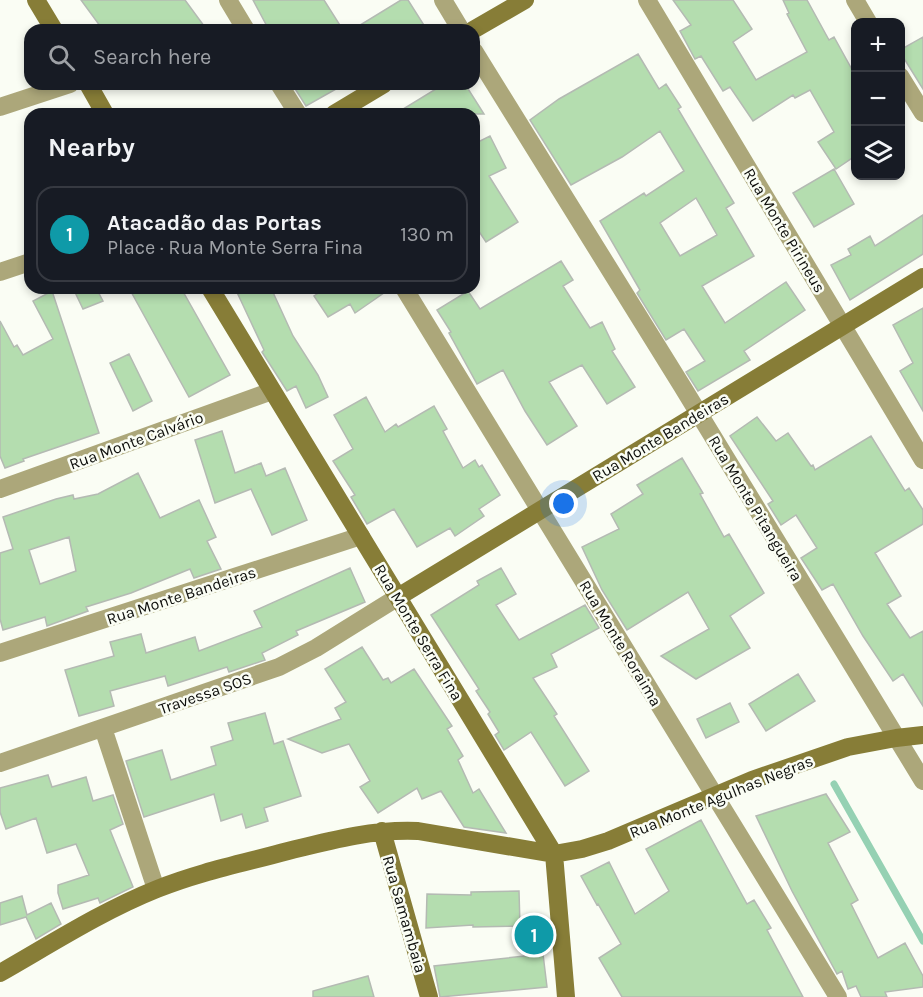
<!DOCTYPE html>
<html lang="en">
<head>
<meta charset="utf-8">
<style>
	:root { --surface:#171b24; --page:#20242c; --text:#f1f3f6; --muted:#9ea1a6; --line:#363941; --accent:#0b8043 }
	body { margin:0; font-family:Karla,sans-serif; background:var(--page); color:var(--text) }
	.controls { position:absolute; right:18px; top:18px; display:grid; overflow:hidden; border-radius:12px; box-shadow:0 3px 9px #0003 }
	.controls button { width:54px; height:54px; display:grid; place-items:center; padding:0; border:0; border-bottom:2px solid var(--line); background:var(--surface); color:var(--text); font:30px sans-serif }
	.you { position:absolute; left:564px; top:504px; width:21px; height:21px; margin:-15px; border:4px solid #fff; border-radius:50%; background:#1a73e8; box-shadow:0 0 0 9px #1a73e833 }
	.badge { display:grid; place-items:center; width:39px; height:39px; border-radius:50%; background:var(--accent); color:#fff; font-size:20px; font-weight:700 }
	.pin { position:absolute; translate:-50% -50%; border:3px solid #fff; box-shadow:0 2px 6px #0006 }
	.list { margin:0; padding:0; list-style:none }
	h2 { display:flex; justify-content:space-between; align-items:center; height:78px; margin:0; padding:0 24px; font-size:26px }
	h2 small { font-size:20px; font-weight:400; color:var(--muted) }
	.list li { display:grid; grid-template-columns:39px 1fr auto; gap:18px; align-items:center; box-sizing:border-box; height:96px; margin:0 12px 12px; padding:0 12px; border:2px solid var(--line); border-radius:18px }
	.list b { display:block; font-size:22px; white-space:nowrap }
	.list p { margin:0; font-size:20px; white-space:nowrap; color:var(--muted) }
	.list em { font-size:20px; font-style:normal; color:var(--muted) }
	.icon { flex:none; width:33px; height:33px; fill:none; stroke:currentColor; stroke-width:2; stroke-linecap:round; stroke-linejoin:round }
	.map { position:relative; flex:none; width:923px; height:997px; overflow:hidden }
	.search { position:absolute; background:var(--surface); box-shadow:0 3px 9px #0003; left:24px; top:24px; width:456px; height:66px; display:flex; align-items:center; gap:15px; box-sizing:border-box; padding:0 21px; border-radius:18px; color:var(--muted); font-size:22px }
	.panel { position:absolute; background:var(--surface); box-shadow:0 3px 9px #0003; left:24px; top:108px; width:456px; height:186px; border-radius:18px }
	.map>svg:first-child { display:block }
	.lines { fill:none; stroke-linecap:round; stroke-linejoin:round }
	.stream { stroke:#95d1b3; stroke-width:7 }
	.building { fill:#b4ddaf; stroke:#b4bab3; stroke-width:1.5; fill-rule:evenodd }
	.street { stroke:#aca77a; stroke-width:18 }
	.secondary { stroke:#877d37; stroke-width:18 }
	.labels { text-anchor:middle; stroke-width:5; stroke-linejoin:round; paint-order:stroke }
	.street-label { font-size:16px; fill:#0d0e0b; stroke:#fafdf4 }
</style>
</head>
<body>
<div class="map">
<svg width="923" height="997" viewBox="0 0 923 997">
	<rect width="100%" height="100%" fill="#fafdf4"/>
	<g class="lines">
		<path class="stream" d="M834,784L923,941"/>
	</g>
	<path class="building" d="M81,0H185L207,30H103Z
		M253,0H324L343,30H269Z
		M401,0H408L427,30H352Z
		M673,0H733L752,29L733,42L756,80L807,52L787,14L789,13L783,0H807L829,40L834,37L855,75V156L836,169L818,142L834,132L810,90L795,98L793,95L753,121L730,87L723,91L701,56L695,59L680,31L691,25Z
		M923,37V89L900,52V50Z
		M638,54L659,89L666,84L681,107L678,109L734,203L726,208L754,256L702,286L725,323L786,282L805,310L744,351L750,360L698,391L686,372L705,361L684,329L666,340L637,293L640,290L600,221L644,193L646,196L684,171L660,131L622,157L571,185L530,120L559,99ZM696,198L717,235L680,256L660,223Z
		M292,84H345L306,106Z
		M444,84H465L484,114H395Z
		M490,136L506,168L489,176L518,222L486,242L474,224V144Z
		M834,169L854,204L814,227L793,193Z
		M923,215V254L850,300L831,265L851,255L848,249L870,236L875,246Z
		M561,261L573,280L563,286L590,328L602,322L615,349L612,351L635,387L607,404L582,365L549,382L577,426L547,445L525,411L503,370L477,384L449,333L451,332L437,310L468,291L480,309Z
		M73,288H96L103,301L83,309Z
		M129,288H181L230,375L189,397Z
		M235,288H271L293,336L318,375L328,397L306,408L296,386L287,391L262,352L264,350Z
		M326,288H391L355,313L350,304L328,317L314,296Z
		M52,291L99,433L23,459L24,461L5,468L0,456V321L14,347L17,345L23,355L53,339L33,301Z
		M923,308V411L900,371L913,363L893,325Z
		M129,354L152,401L133,411L110,363Z
		M366,397L385,432L396,424L398,427L434,406L447,429L443,431L463,468L475,460L479,467L482,465L500,495L479,509L484,516L455,536L450,528L417,547L394,509L367,524L351,497L355,495L333,461L353,449L334,415Z
		M757,417L776,441L788,433L811,466L813,465L815,470L871,436L905,491L909,488L923,510V524L875,553L901,596L887,604L910,638L923,631V706L903,674L893,681L863,636L833,584L822,590L801,558L817,548L796,515L781,525L768,504L773,501L730,436Z
		M222,431L235,473L261,463L266,476L285,468L307,520L272,535L251,489L215,503L195,440Z
		M682,458L703,493L700,494L724,537L729,534L764,593L730,616L750,648L696,679L661,656L709,629L688,592L627,630L602,590L582,547L619,529L611,514L643,494L637,485Z
		M138,473L160,518L199,500L216,537L207,541L221,569L194,578L190,569L131,593L86,607L88,611L47,626L45,617L3,630L0,619V553L13,549L3,517L56,499L73,495L74,499L98,494ZM69,537L76,571L40,584L29,550Z
		M350,568L365,602L296,631L298,635L262,653L265,660L229,672L227,667L168,686L165,676L110,691L114,706L79,716L65,670L114,656L110,642L141,634L146,653L195,637L199,651L262,627L254,611Z
		M501,568L516,594L496,605L519,640L585,605L599,628L551,654L557,667L533,678L557,714L554,716L589,771L565,786L531,732L504,750L495,735L499,732L488,714L490,712L476,691L479,689L431,615L479,585L477,581Z
		M362,647L383,680L388,678L391,683L414,669L452,726L447,729L463,756L458,760L473,793L479,789L506,833L464,827L441,791L422,799L417,788L378,813L360,787L370,781L349,744L322,753L288,739L341,719L335,708L346,702L325,669Z
		M798,674L815,701L766,731L749,704Z
		M730,703L739,722L706,738L697,719Z
		M265,713L274,744L283,741L301,796L264,808L268,821L246,828L242,814L221,821L214,794L144,817L126,761L162,750L171,780L216,765L211,747L233,740L228,723Z
		M48,775L52,787L86,777L93,801L113,795L123,824L110,830L133,887L100,903L98,898L63,909L58,893V885L89,875L76,844L47,853L36,818L6,829L0,812V788Z
		M826,794L850,832L828,843L858,900L851,904L878,958L905,943L923,976V987L885,992L887,997H861L856,986L848,989L842,971L837,974L792,891L756,816Z
		M701,820L747,904L754,900L771,928L767,930L803,997H622L599,958L621,944L598,904L597,905L581,876L609,862L635,914L669,891L646,849Z
		M519,891L520,926L473,927V925L426,928L427,894L471,895V892Z
		M22,896L27,915L51,903L61,924L36,939L26,917L0,925V903Z
		M543,954L547,987L440,997L434,966Z
		M368,976L374,997H313V991Z"/>
	<g class="lines">
		<path class="street" d="M228,0L246,30
			M443,0L461,30
			M647,0L923,460
			M855,0L868,22
			M474,51L682,386L923,781
			M900,76L923,113
			M279,84L298,114
			M0,107L70,84
			M0,272L30,262
			M404,288L838,997
			M0,489L272,391
			M0,653L361,536
			M103,728L156,889
			M0,763L279,667L316,648L398,597"/>
		<path class="secondary" d="M36,0L54,30
			M473,30L525,0
			M88,84L105,114
			M334,114L384,84
			M210,288L554,854L566,997
			M398,597L923,277
			M382,831L429,997
			M0,973C51,944 102,911 157,889C199,872 244,863 288,851C332,840 373,829 418,831L554,854L582,849L608,841L752,780L848,747L896,738L923,735"/>
	</g>
	<g class="labels">
		<g class="street-label">
			<text transform="translate(785 230) rotate(59)" y="6">Rua Monte Pirineus</text>
			<text transform="translate(660 437) rotate(-31)" y="6">Rua Monte Bandeiras</text>
			<text transform="translate(136 440) rotate(-20)" y="6">Rua Monte Calvário</text>
			<text transform="translate(756 508) rotate(59)" y="6">Rua Monte Pitangueira</text>
			<text transform="translate(181 595) rotate(-18)" y="6">Rua Monte Bandeiras</text>
			<text transform="translate(419 632) rotate(59)" y="6">Rua Monte Serra Fina</text>
			<text transform="translate(621 643) rotate(59)" y="6">Rua Monte Roraima</text>
			<text transform="translate(205 693) rotate(-19)" y="6">Travessa SOS</text>
			<text transform="translate(721 796) rotate(-22)" y="6">Rua Monte Agulhas Negras</text>
			<text transform="translate(405 914) rotate(74)" y="6">Rua Samambaia</text>
		</g>
	</g>
</svg>
<div class="controls">
<button>+</button>
<button>−</button>
<button><svg class="icon" aria-label="layers" viewBox="0 0 24 24"><path d="M12 4l9 5-9 5-9-5zM3 14l9 5 9-5"/></svg></button>
</div>
<div class="you"></div>
<div class="pin badge" style="left:534px;top:935px;background:#0f9aa8">1</div>
<div class="search"><svg class="icon" aria-label="search" viewBox="0 0 24 24"><circle cx="10" cy="10" r="6"/><path d="M15 15l6 6"/></svg>Search here</div>
<section class="panel">
<h2>Nearby<small></small></h2>
<ul class="list">
<li><span class="badge" style="background:#0f9aa8">1</span><div><b>Atacadão das Portas</b><p>Place · Rua Monte Serra Fina</p></div><em>130 m</em></li>
</ul>
</section>
</div>
</body>
</html>
